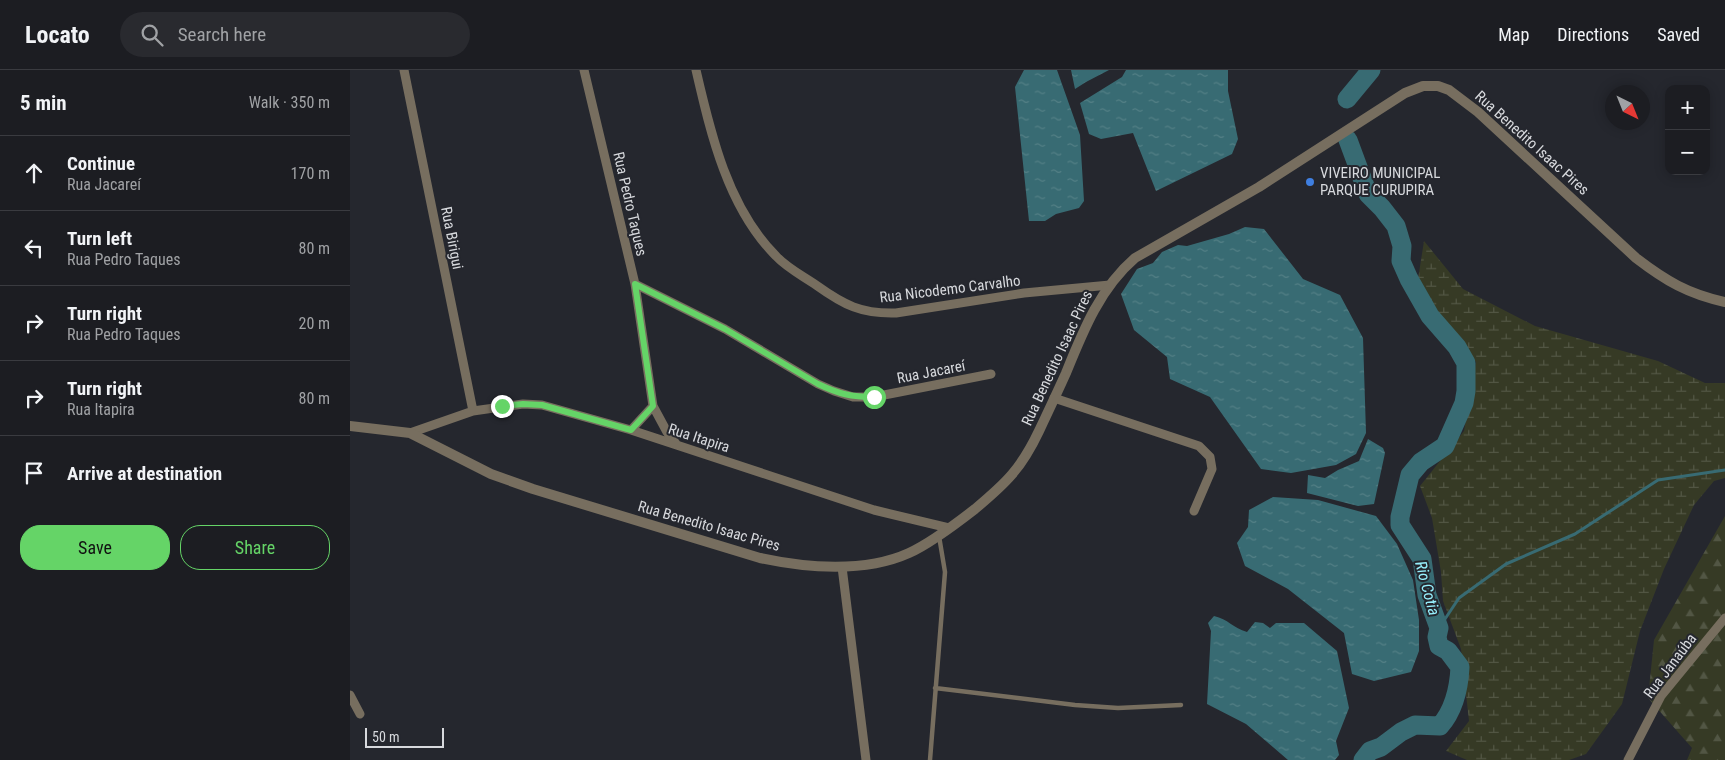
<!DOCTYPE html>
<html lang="en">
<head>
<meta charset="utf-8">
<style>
	:root { --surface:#1c1d22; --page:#292a2f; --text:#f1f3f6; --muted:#a0a2a5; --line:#3a3b40; --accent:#65d467 }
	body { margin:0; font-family:"Roboto Condensed",sans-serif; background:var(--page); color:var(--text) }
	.controls { position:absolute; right:15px; top:15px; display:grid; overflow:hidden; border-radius:10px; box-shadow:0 2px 12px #0003 }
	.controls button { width:45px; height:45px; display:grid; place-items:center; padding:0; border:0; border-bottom:1px solid var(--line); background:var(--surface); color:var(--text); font:25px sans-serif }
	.compass { position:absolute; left:1255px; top:15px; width:45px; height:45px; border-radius:50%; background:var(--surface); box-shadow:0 2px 12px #0003; rotate:137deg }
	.scale { position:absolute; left:15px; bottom:12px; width:79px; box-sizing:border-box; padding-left:5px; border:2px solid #d7d9dd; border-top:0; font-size:14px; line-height:18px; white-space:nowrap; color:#d7d9dd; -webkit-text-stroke:4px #25272e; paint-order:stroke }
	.stop { position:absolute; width:15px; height:15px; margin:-11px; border:4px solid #65d467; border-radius:50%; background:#fff }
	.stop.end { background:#65d467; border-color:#fff; box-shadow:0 1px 5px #0008 }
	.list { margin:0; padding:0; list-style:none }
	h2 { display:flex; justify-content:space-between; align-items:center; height:65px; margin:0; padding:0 20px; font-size:21px }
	h2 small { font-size:16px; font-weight:400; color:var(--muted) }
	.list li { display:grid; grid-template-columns:32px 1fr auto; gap:15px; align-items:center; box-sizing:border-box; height:75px; padding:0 20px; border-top:1px solid var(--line) }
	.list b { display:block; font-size:19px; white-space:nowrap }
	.list p { margin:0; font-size:16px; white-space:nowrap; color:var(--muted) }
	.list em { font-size:16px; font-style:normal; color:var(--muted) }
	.actions { display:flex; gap:10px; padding:15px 20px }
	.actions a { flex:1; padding:11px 0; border:1px solid var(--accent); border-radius:20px; text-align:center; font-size:18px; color:var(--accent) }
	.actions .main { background:var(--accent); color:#111 }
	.icon { flex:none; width:28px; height:28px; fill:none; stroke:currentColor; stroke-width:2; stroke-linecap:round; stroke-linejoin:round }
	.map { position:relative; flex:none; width:1375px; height:690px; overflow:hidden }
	header { display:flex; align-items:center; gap:30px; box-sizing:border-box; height:70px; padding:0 25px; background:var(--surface); border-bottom:1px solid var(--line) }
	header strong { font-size:24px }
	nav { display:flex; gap:28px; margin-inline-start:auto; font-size:18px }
	.search { width:350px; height:45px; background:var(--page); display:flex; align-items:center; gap:12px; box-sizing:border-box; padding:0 18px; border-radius:28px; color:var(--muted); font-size:19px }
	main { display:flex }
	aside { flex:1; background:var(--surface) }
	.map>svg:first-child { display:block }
	.forest { fill:url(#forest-firs) }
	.wetland { fill:url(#wetland-marsh) }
	.water { fill:url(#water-ripples) }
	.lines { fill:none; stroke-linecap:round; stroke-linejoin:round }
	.stream { stroke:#386b73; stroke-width:3 }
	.river { stroke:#386b73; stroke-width:19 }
	.service { stroke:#776e5f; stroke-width:4.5 }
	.minor { stroke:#776e5f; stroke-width:9 }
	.tertiary { stroke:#776e5f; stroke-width:10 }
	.route { stroke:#65d467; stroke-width:6 }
	.shop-dot { fill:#3f7fe0; stroke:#25272e; stroke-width:2 }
	.labels { text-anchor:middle; stroke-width:4; stroke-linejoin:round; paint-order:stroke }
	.street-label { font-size:15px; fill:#d7d9dd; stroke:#25272e }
	.poi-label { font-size:15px; fill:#d7d9dd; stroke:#25272e; text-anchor:start }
	.water-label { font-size:16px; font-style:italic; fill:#97effc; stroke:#25272e }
</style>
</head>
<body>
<header>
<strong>Locato</strong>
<div class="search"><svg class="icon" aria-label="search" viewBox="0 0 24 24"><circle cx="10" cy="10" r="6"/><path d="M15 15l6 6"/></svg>Search here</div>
<nav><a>Map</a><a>Directions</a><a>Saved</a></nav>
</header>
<main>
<aside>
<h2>5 min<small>Walk · 350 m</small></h2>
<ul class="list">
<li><svg class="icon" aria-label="ahead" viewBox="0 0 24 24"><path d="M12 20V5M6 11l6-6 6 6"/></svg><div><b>Continue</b><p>Rua Jacareí</p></div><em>170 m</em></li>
<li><svg class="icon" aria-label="left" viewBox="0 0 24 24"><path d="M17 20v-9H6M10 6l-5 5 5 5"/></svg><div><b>Turn left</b><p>Rua Pedro Taques</p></div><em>80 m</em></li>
<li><svg class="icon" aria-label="right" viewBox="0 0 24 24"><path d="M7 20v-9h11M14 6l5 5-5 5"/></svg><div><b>Turn right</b><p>Rua Pedro Taques</p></div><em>20 m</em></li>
<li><svg class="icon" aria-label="right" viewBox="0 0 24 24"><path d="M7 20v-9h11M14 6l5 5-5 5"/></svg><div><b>Turn right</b><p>Rua Itapira</p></div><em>80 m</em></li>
<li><svg class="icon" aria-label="arrive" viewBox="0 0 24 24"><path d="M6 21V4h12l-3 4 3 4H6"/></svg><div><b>Arrive at destination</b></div></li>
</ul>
<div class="actions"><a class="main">Save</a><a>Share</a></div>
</aside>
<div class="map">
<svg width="1375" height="690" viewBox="0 0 1375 690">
	<defs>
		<pattern id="forest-firs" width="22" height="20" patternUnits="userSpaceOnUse" patternTransform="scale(1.25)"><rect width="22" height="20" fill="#363a25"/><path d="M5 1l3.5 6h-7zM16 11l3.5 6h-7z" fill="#525644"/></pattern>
		<pattern id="wetland-marsh" width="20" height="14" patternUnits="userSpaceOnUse" patternTransform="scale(1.25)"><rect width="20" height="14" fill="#363a25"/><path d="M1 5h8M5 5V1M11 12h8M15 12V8" fill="none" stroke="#525644"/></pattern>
		<pattern id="water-ripples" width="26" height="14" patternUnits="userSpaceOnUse" patternTransform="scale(1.25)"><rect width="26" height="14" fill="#386b73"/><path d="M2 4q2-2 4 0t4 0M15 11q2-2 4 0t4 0" fill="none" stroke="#548086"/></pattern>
	</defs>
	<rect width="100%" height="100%" fill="#25272e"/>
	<path class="forest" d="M1375,446V690H1337L1342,678L1298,628L1304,570Z"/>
	<path class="wetland" d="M1074,171L1113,219L1185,256L1308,291L1355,313H1375V408L1364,411L1344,435L1314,499L1290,561L1272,634L1236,684L1219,690H1117L1096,681L1119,651L1111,579L1093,531L1091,502L1082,448L1070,416L1114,361L1126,292L1066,222Z"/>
	<path class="water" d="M674,0H707L730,65L734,131L729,138L706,144L695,151H679L665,17Z
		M721,0H759L736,12L725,19Z
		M776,0H878V21L888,69L882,84L806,121L783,63L751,69L739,64L730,33L772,7Z
		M895,157L914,159L953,209L990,225L1013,268L1016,363L1006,384L986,395L941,403L911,399L860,327L820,309L817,287L784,260L771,224L787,199L803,193L812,182L828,175L837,176L879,164Z
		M1018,369L1033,378L1035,383L1024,434L1008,436L957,423L958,405L975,408L988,400L1009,391Z
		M923,427L968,430L1026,446L1047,474L1063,510L1069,550V581L1061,602L1024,611L1002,604L994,563L938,519L895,496L887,473L898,457L899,440Z
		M864,546C878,549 883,558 897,562L905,552L913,553L920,558L926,553H954L987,581L999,638L986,671L989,685L985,690H938L896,654L857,634L861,561L858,553Z"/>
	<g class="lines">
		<path class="stream" d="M1089,558L1109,528L1156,494L1225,464L1308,410L1375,400"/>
		<path class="river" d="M997,29L1021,0
			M998,70L1018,124L1032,138L1046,156L1052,176L1051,191L1059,209L1080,246L1107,277L1116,293V321L1114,333L1095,376L1071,392L1060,405L1050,447V455L1072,489L1077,525L1089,558L1087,567L1089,576L1098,581L1110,597C1109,618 1104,640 1090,656L1065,655L1051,662L1031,677L1020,681L1013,690"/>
		<path class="service" d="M585,618L725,635L768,638L831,635
			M580,690L595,502L589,466"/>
		<path class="minor" d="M54,0L123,341
			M234,0L285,214L303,336L317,362L327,375
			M346,0C361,65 378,138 426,186C437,198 453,206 466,215C494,235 511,244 546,243L674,223L760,215
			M285,214L375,259L468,314L484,321L503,327H524L641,304
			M704,328L849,376L860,387L862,399L844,441
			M281,360L303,336
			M60,363L123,341L173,334L192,335L281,360L524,440L599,458
			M492,497L516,690
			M0,625L10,644
			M1278,690L1311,626L1375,548"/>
		<path class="tertiary" d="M0,356L60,363L141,404L183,419L410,488C456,498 515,503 559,483C579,474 607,453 625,439C656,413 671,399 689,361C698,342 707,323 716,303C733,261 750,218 785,188L909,117L1055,23L1073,16H1088L1099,20L1128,42L1286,188C1316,211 1338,224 1375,232"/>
	</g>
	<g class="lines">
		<path class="route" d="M152,336L173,334L192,335L281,360L303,336L285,214L375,259L468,314C489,324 501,327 524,327"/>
	</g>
	<circle class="shop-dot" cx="960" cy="112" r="5"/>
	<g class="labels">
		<g class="street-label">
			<text transform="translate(1182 73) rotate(42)" y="5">Rua Benedito Isaac Pires</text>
			<text transform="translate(280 134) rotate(77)" y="5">Rua Pedro Taques</text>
			<text transform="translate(102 168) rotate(79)" y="5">Rua Birigui</text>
			<text transform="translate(600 219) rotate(-7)" y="5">Rua Nicodemo Carvalho</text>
			<text transform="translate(707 288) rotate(-65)" y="5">Rua Benedito Isaac Pires</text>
			<text transform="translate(581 302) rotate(-11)" y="5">Rua Jacareí</text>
			<text transform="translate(349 368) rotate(18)" y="5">Rua Itapira</text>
			<text transform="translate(359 456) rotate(16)" y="5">Rua Benedito Isaac Pires</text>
			<text transform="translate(1320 596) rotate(-53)" y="5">Rua Janaúba</text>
		</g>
		<g class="poi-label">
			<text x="970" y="108">VIVEIRO MUNICIPAL<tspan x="970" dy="17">PARQUE CURUPIRA</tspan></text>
		</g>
		<g class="water-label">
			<text transform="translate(1078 518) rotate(75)" y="6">Rio Cotia</text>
		</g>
	</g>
</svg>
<div class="controls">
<button>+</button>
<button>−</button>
</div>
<svg class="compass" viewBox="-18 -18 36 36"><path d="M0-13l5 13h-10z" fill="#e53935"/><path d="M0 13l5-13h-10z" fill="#a0a2a5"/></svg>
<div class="scale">50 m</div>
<div class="stop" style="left:524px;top:327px"></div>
<div class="stop end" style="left:152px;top:336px"></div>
</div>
</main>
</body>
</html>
